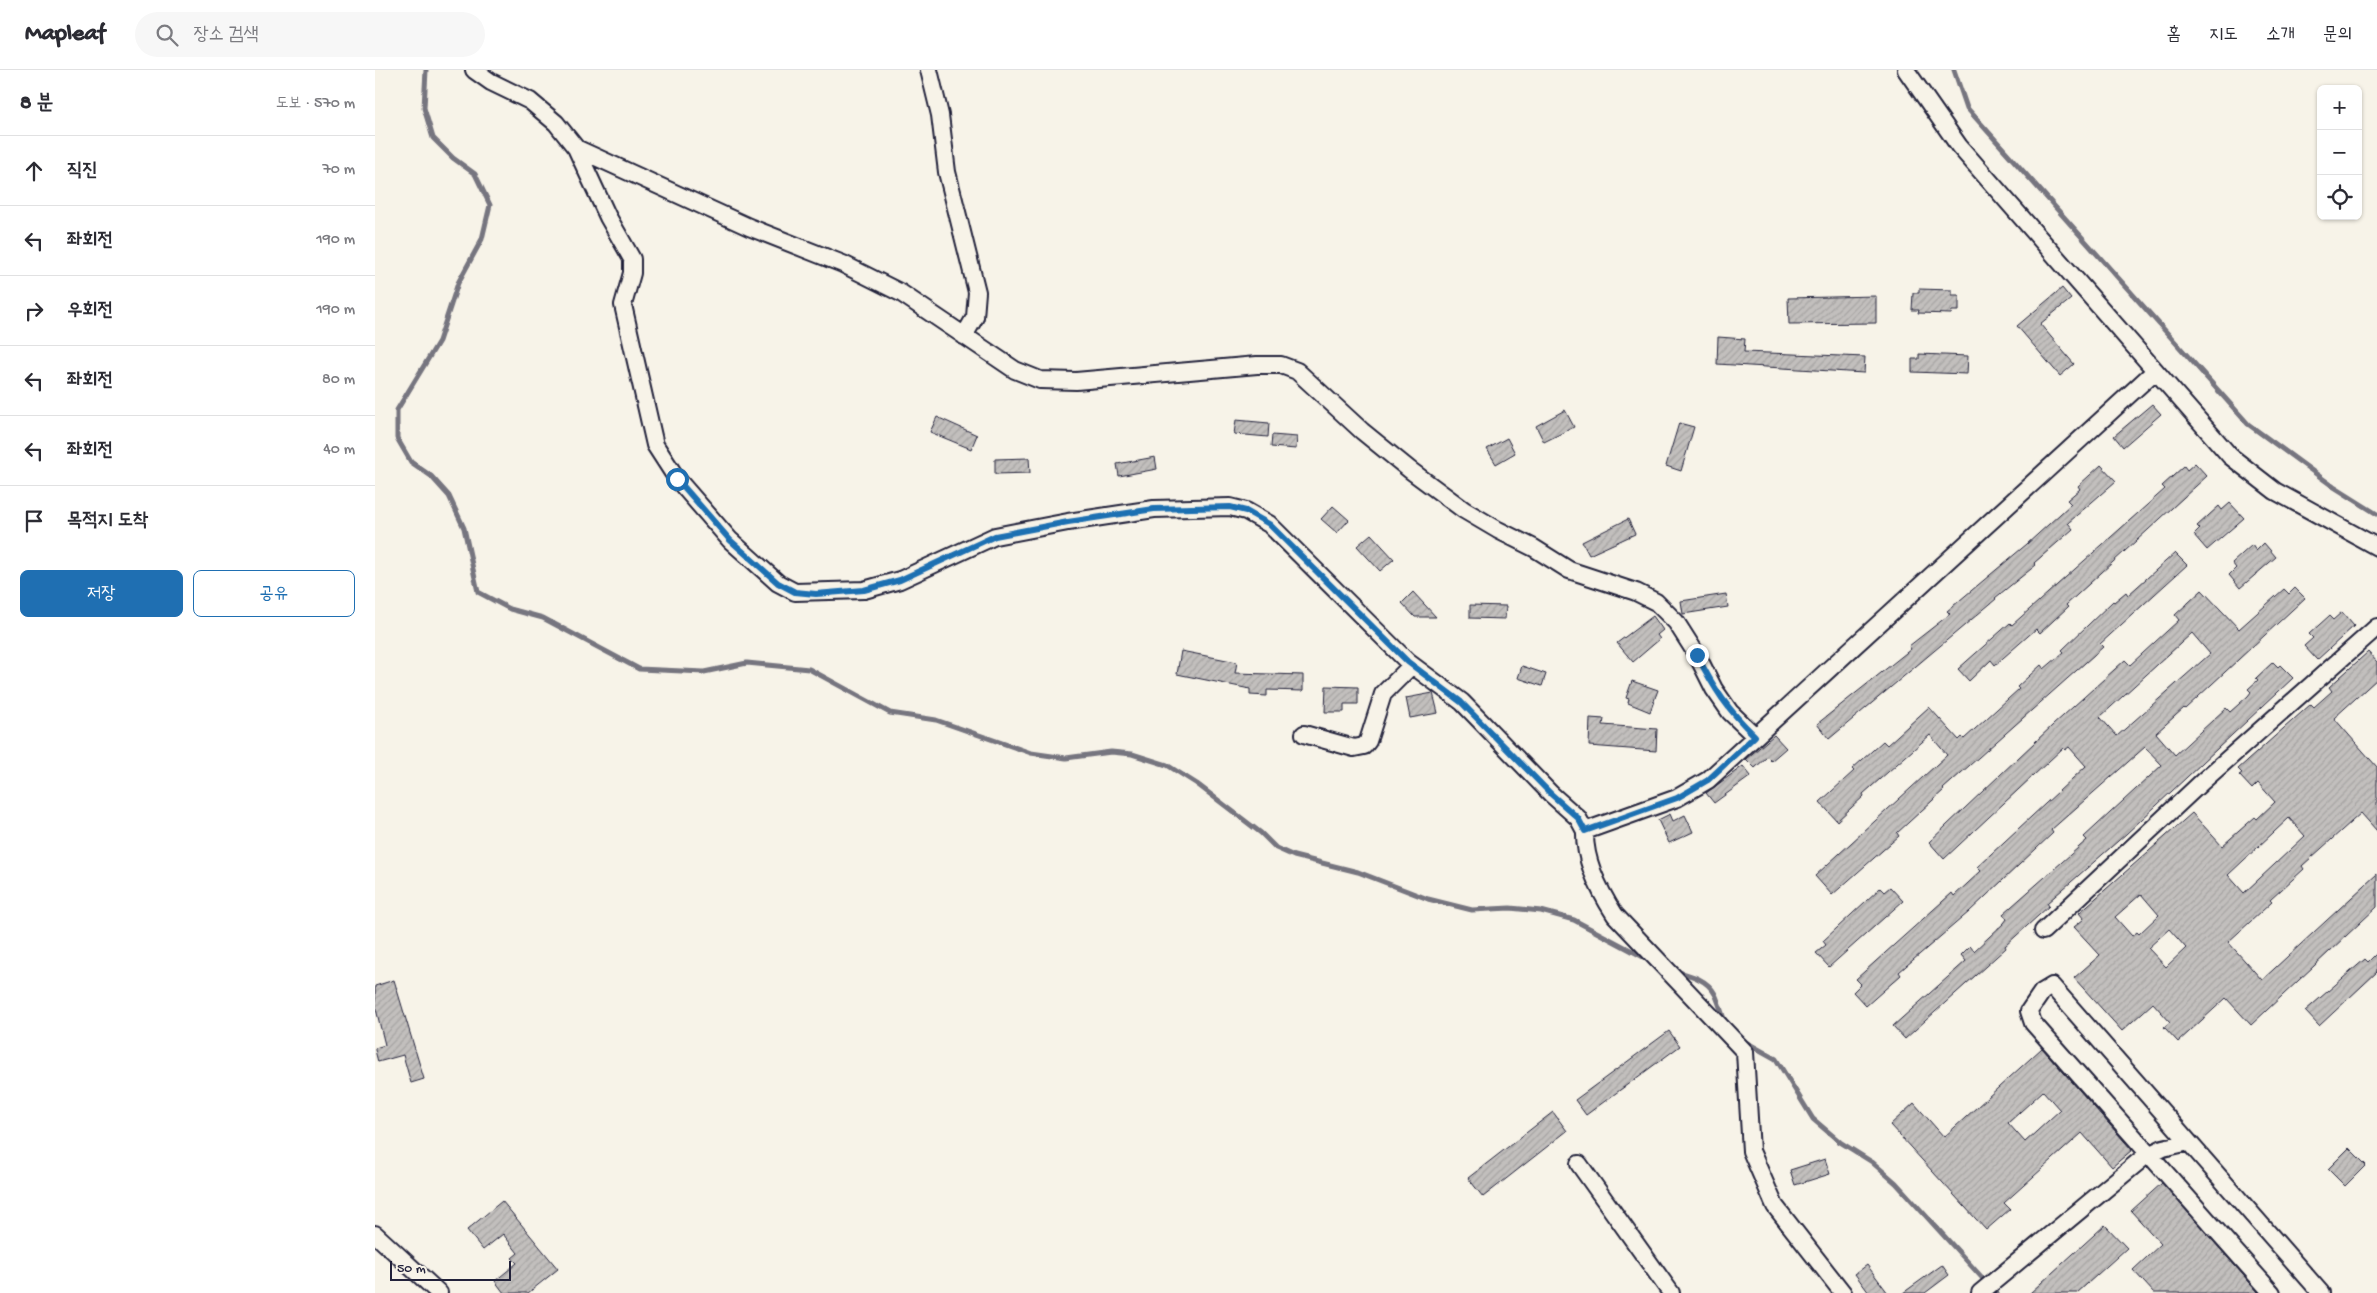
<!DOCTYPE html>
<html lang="ko">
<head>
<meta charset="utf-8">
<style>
	:root { --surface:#fff; --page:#f7f7f7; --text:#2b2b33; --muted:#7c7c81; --line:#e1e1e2; --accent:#1f6fb2 }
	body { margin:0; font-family:"Gochi Hand","Poor Story",sans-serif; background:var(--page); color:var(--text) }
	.controls { position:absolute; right:15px; top:15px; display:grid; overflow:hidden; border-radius:8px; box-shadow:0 1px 4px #0004 }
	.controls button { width:45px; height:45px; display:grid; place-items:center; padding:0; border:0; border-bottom:1px solid var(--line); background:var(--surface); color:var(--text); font:25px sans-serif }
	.scale { position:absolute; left:15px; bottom:12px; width:121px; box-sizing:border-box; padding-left:5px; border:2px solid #22223b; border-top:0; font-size:14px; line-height:18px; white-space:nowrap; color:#22223b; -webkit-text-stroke:4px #f7f3e8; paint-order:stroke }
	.stop { position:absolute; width:15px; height:15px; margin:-11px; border:4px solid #1f6fb2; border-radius:50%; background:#fff }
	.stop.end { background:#1f6fb2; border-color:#fff; box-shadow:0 1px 5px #0008 }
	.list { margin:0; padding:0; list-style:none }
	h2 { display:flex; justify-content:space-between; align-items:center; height:65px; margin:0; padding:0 20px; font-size:21px }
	h2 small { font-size:16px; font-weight:400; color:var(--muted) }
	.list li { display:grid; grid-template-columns:32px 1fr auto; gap:15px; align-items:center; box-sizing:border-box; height:70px; padding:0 20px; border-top:1px solid var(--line) }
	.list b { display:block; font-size:19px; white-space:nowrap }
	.list em { font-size:16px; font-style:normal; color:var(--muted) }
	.actions { display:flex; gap:10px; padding:15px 20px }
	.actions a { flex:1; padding:11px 0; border:1px solid var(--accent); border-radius:8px; text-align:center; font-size:18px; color:var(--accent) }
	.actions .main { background:var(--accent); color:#fff }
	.icon { flex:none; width:28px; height:28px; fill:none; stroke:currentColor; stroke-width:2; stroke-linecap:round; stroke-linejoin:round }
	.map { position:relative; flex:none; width:2002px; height:1223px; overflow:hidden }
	header { display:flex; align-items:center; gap:30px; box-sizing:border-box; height:70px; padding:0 25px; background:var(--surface); border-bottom:1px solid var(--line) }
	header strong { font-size:24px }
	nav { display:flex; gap:28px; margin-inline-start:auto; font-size:18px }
	.search { width:350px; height:45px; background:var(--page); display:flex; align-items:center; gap:12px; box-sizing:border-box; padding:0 18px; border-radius:28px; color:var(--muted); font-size:19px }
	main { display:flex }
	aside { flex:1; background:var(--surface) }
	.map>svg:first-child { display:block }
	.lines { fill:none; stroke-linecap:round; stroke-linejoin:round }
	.stream { stroke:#76747f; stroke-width:5 }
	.building { fill:url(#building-hatch); stroke:#22223b; fill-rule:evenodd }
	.street-casing { stroke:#22223b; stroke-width:20 }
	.street { stroke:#f7f3e8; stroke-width:16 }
	.route { stroke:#1f6fb2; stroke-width:6 }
</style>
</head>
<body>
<header>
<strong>Mapleaf</strong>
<div class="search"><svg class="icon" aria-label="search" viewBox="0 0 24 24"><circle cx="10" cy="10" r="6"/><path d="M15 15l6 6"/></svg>장소 검색</div>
<nav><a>홈</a><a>지도</a><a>소개</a><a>문의</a></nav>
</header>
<main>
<aside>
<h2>8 분<small>도보 · 570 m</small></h2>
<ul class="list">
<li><svg class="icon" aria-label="ahead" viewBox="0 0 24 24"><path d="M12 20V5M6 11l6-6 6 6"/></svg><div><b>직진</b></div><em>70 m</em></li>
<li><svg class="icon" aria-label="left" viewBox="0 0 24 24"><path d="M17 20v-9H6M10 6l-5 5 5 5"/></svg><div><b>좌회전</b></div><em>190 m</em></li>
<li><svg class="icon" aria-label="right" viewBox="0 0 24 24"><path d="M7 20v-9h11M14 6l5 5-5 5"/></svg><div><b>우회전</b></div><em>190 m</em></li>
<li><svg class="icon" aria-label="left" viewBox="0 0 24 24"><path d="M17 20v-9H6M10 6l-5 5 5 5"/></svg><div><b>좌회전</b></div><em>80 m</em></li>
<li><svg class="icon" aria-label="left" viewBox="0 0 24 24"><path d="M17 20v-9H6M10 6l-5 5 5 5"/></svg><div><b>좌회전</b></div><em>40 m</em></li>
<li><svg class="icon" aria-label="arrive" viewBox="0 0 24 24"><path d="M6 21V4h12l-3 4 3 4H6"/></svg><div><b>목적지 도착</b></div></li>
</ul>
<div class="actions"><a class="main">저장</a><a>공유</a></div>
</aside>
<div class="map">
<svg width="2002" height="1223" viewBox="0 0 2002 1223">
	<defs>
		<pattern id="building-hatch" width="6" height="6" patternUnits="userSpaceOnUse" patternTransform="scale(1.25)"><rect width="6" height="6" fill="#c2bfbd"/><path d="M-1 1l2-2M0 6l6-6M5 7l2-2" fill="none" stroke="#a6a4a3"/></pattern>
	</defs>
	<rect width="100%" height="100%" fill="#f7f3e8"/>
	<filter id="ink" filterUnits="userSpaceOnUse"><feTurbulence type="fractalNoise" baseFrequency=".02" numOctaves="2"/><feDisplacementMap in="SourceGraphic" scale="10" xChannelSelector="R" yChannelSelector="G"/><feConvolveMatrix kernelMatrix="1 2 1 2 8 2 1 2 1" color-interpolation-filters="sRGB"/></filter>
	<g filter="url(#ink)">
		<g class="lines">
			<path class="stream" d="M51,0L49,38L58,68L78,88L100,104L115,135L107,169L83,213L64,271L22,340V368L36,392L56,406L74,426L89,458L103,522L135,539L168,548L264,599L329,602L372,593L434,599L515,643L561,650L656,683L691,688L736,682L757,684L792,695L822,714L886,763L901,778L919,786L983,802L1053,829L1097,840L1135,838L1166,841L1199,850L1274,890
				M1579,0L1592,38L1873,354L1959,417L2002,444
				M1300,901C1315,905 1332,909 1340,924C1344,932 1346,942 1350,951
				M1367,970L1401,989L1438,1049L1465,1072L1497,1092L1521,1113L1621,1223"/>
		</g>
		<path class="building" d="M1687,218L1696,229L1665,254L1699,294L1685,306L1642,256Z
			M1544,219L1577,220V225H1584V241H1577L1576,244L1543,243L1544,240H1537L1538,223H1544Z
			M1501,226V253L1414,254L1413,228Z
			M1343,267L1370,269L1369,282L1490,287L1489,303L1342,294Z
			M1544,284L1593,286L1592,304L1537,302V289H1544Z
			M1777,334L1786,344L1748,377L1739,366Z
			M1190,340L1199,357L1169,372L1161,356Z
			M562,347L602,365L596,379L555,362Z
			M861,350L894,353L893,367L859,364Z
			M1304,353L1319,357L1306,401L1291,396Z
			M897,365L922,367L921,379L896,377Z
			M1132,368L1140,383L1121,394L1112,379Z
			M780,387L782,399L744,406L742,394Z
			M654,388L655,403L620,404V389Z
			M1820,393L1832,406L1691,535L1693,537L1665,563L1661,559L1620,595L1616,590L1594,611L1583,599L1635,553L1637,555L1790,419L1787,416L1809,396L1812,400Z
			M1726,395L1741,411L1693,453L1698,459L1659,493L1661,495L1620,528L1621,529L1454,669L1442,654L1536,579L1534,576L1575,544L1572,541L1652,474L1696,434L1692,430L1705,419L1703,416Z
			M1855,433L1869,448L1832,480L1819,465L1825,459L1822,456L1844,436L1847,440Z
			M958,436L974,450L962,463L946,449Z
			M1253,449L1260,464L1214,485L1207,472Z
			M996,464L1019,489L1005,501L982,476Z
			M1889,473L1901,487L1865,518L1854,505L1861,498L1857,493L1877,475L1881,481Z
			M1800,483L1812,495L1725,574L1728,577L1568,719L1569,720L1522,763L1524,766L1457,825L1440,806L1572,685L1555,665L1488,724L1489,726L1462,751L1445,732L1479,701L1477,699L1508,671L1512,675L1554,637L1584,670L1587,667L1589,669L1644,619L1642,617L1666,595L1669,599L1689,582L1687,580L1738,531L1739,532L1751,522L1753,525Z
			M1920,518L1930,528L1810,639L1809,638L1781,663L1800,685L1851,638L1855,642L1873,626L1876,622L1873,619L1883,610L1881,608L1898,592L1903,597L1905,595L1918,608L1751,764L1672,833L1674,836L1630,876L1631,878L1530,969L1518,956L1591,891L1586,885L1595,876L1599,881L1629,853L1632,849L1628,844L1712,770L1709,767L1787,695L1770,677L1676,760L1678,763L1594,842L1524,902L1526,905L1491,936L1478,922L1486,914L1481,909L1577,823L1579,826L1606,801L1602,797L1711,696L1694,677L1690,680L1688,678L1569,789L1554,772L1678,655L1750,590L1755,595L1804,550L1800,545L1827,520L1864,559L1909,519L1914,524ZM1817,563L1835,584L1742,666L1725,647Z
			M1038,522L1061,547H1040L1027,533Z
			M1351,524L1353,537L1308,544L1306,531Z
			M1095,535L1131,536L1130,549L1095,548Z
			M1967,542L1979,556L1942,590L1929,576L1938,568L1934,564L1954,546L1958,550Z
			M1278,546L1288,560L1282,565L1285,569L1258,592L1242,573Z
			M806,581L862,592L860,603L928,605V621L892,620V626L875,625V619L802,604Z
			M1993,582L2002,592V609L1959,648L2002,697V761L1986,743L1927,796L1929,799L1895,830L1897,832L1853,872L1887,910L2002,804V837L1876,955L1851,928L1803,972L1789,957L1795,952L1778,933L1747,961L1699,908L1725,885L1699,857L1709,849L1704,843L1817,743L1847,776L1880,747L1882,749L1900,732L1883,713L1877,719L1864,705L1867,703L1863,699L1936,634L1939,637L1957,621L1954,617ZM1914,748L1930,766L1869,823L1853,805ZM1766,824L1784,845L1764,864L1762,862L1757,866L1740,847ZM1794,859L1811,878L1791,897L1773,878Z
			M1147,596L1171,604L1167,616L1143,608Z
			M1257,611L1283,620L1275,642L1253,633L1254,629L1251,628Z
			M951,616L983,617V634H969V642H950Z
			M1058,623L1063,643L1035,648L1031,628Z
			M1215,648L1229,649L1228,655L1282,659L1281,681L1214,676Z
			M1399,665L1411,678L1396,691L1392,687L1380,698L1371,689Z
			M1368,696L1376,706L1339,733L1331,723Z
			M1295,744L1298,751L1310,745L1318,762L1294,773L1283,750Z
			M1515,817L1528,831L1454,897L1441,883L1451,875L1448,871L1505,818L1509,822Z
			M2002,883V902L1944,956L1930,941L1990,889L1993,892Z
			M19,910L49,1009L36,1013L28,985L3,992L0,980V978L10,975L0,935V916Z
			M1294,961L1305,976L1211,1045L1200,1030Z
			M1667,978L1757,1080L1737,1097L1707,1063L1629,1133L1635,1139L1611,1160L1515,1055L1539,1033L1569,1067ZM1668,1021L1685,1040L1650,1072L1633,1053Z
			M1178,1042L1192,1061L1108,1127L1093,1108Z
			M1974,1078L1991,1095L1970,1116L1953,1099Z
			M1450,1089L1455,1104L1420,1115L1415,1100Z
			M1787,1113L1884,1223H1779L1758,1200L1786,1174L1756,1141Z
			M127,1131L183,1199L153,1223H129L120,1211L142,1193L137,1188L143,1183L128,1164L108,1180L92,1160Z
			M1730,1155L1752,1178L1702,1223H1655Z
			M1492,1195L1513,1223H1494L1480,1204Z
			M1567,1195L1574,1205L1550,1223H1528Z"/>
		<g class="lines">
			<defs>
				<path id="street" d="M99,0L116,12L155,31L181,53L201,78L233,147L257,189V203L248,235L280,375L302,409L355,470L403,513L420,522L489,520L525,510L620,466L693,452L779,439L855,437L871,441L894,454L1033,592L1087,632L1176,724L1203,748L1210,761
					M554,0L565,45L572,102L602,222L600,247L589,266
					M1531,0L1584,76L1855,386L1900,421L2002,477
					M201,78L374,157L468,194L526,223L640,300L665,310L701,311L882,295H906L922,301L987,361L1035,400L1089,440L1123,460L1159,478L1194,500L1261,522L1281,532L1301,552L1322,585L1339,619L1355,642L1380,666
					M929,664L979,678L989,676L993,671L1008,624L1037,595
					M1668,861L1828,711L2002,557
					M1204,1094L1296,1223
					M0,1164L64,1223
					M1468,1223L1400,1136L1376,1081L1370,982L1240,845C1225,822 1209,790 1210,761L1302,728L1333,710L1780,301
					M1605,1223L1768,1088L1788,1078L1814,1072
					M1897,1223L1658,953L1654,941L1667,922L1677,916L1946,1223"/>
			</defs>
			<use href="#street" class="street-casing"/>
			<use href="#street" class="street"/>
		</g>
	</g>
	<g class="lines" filter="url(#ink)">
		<path class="route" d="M302,409L355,470L403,513L420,522L441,524L489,520L525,510L620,466L693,452L779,439L855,437L871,441L894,454L1033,592L1086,632L1176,724L1203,748L1210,761L1302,728L1333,710L1380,666C1353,640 1339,619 1322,585"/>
	</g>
</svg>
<div class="controls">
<button>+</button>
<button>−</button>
<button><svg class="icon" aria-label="locate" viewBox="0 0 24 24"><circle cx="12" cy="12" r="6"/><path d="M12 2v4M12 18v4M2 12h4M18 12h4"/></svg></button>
</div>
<div class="scale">50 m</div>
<div class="stop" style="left:302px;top:409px"></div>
<div class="stop end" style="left:1322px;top:585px"></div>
</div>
</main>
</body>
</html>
